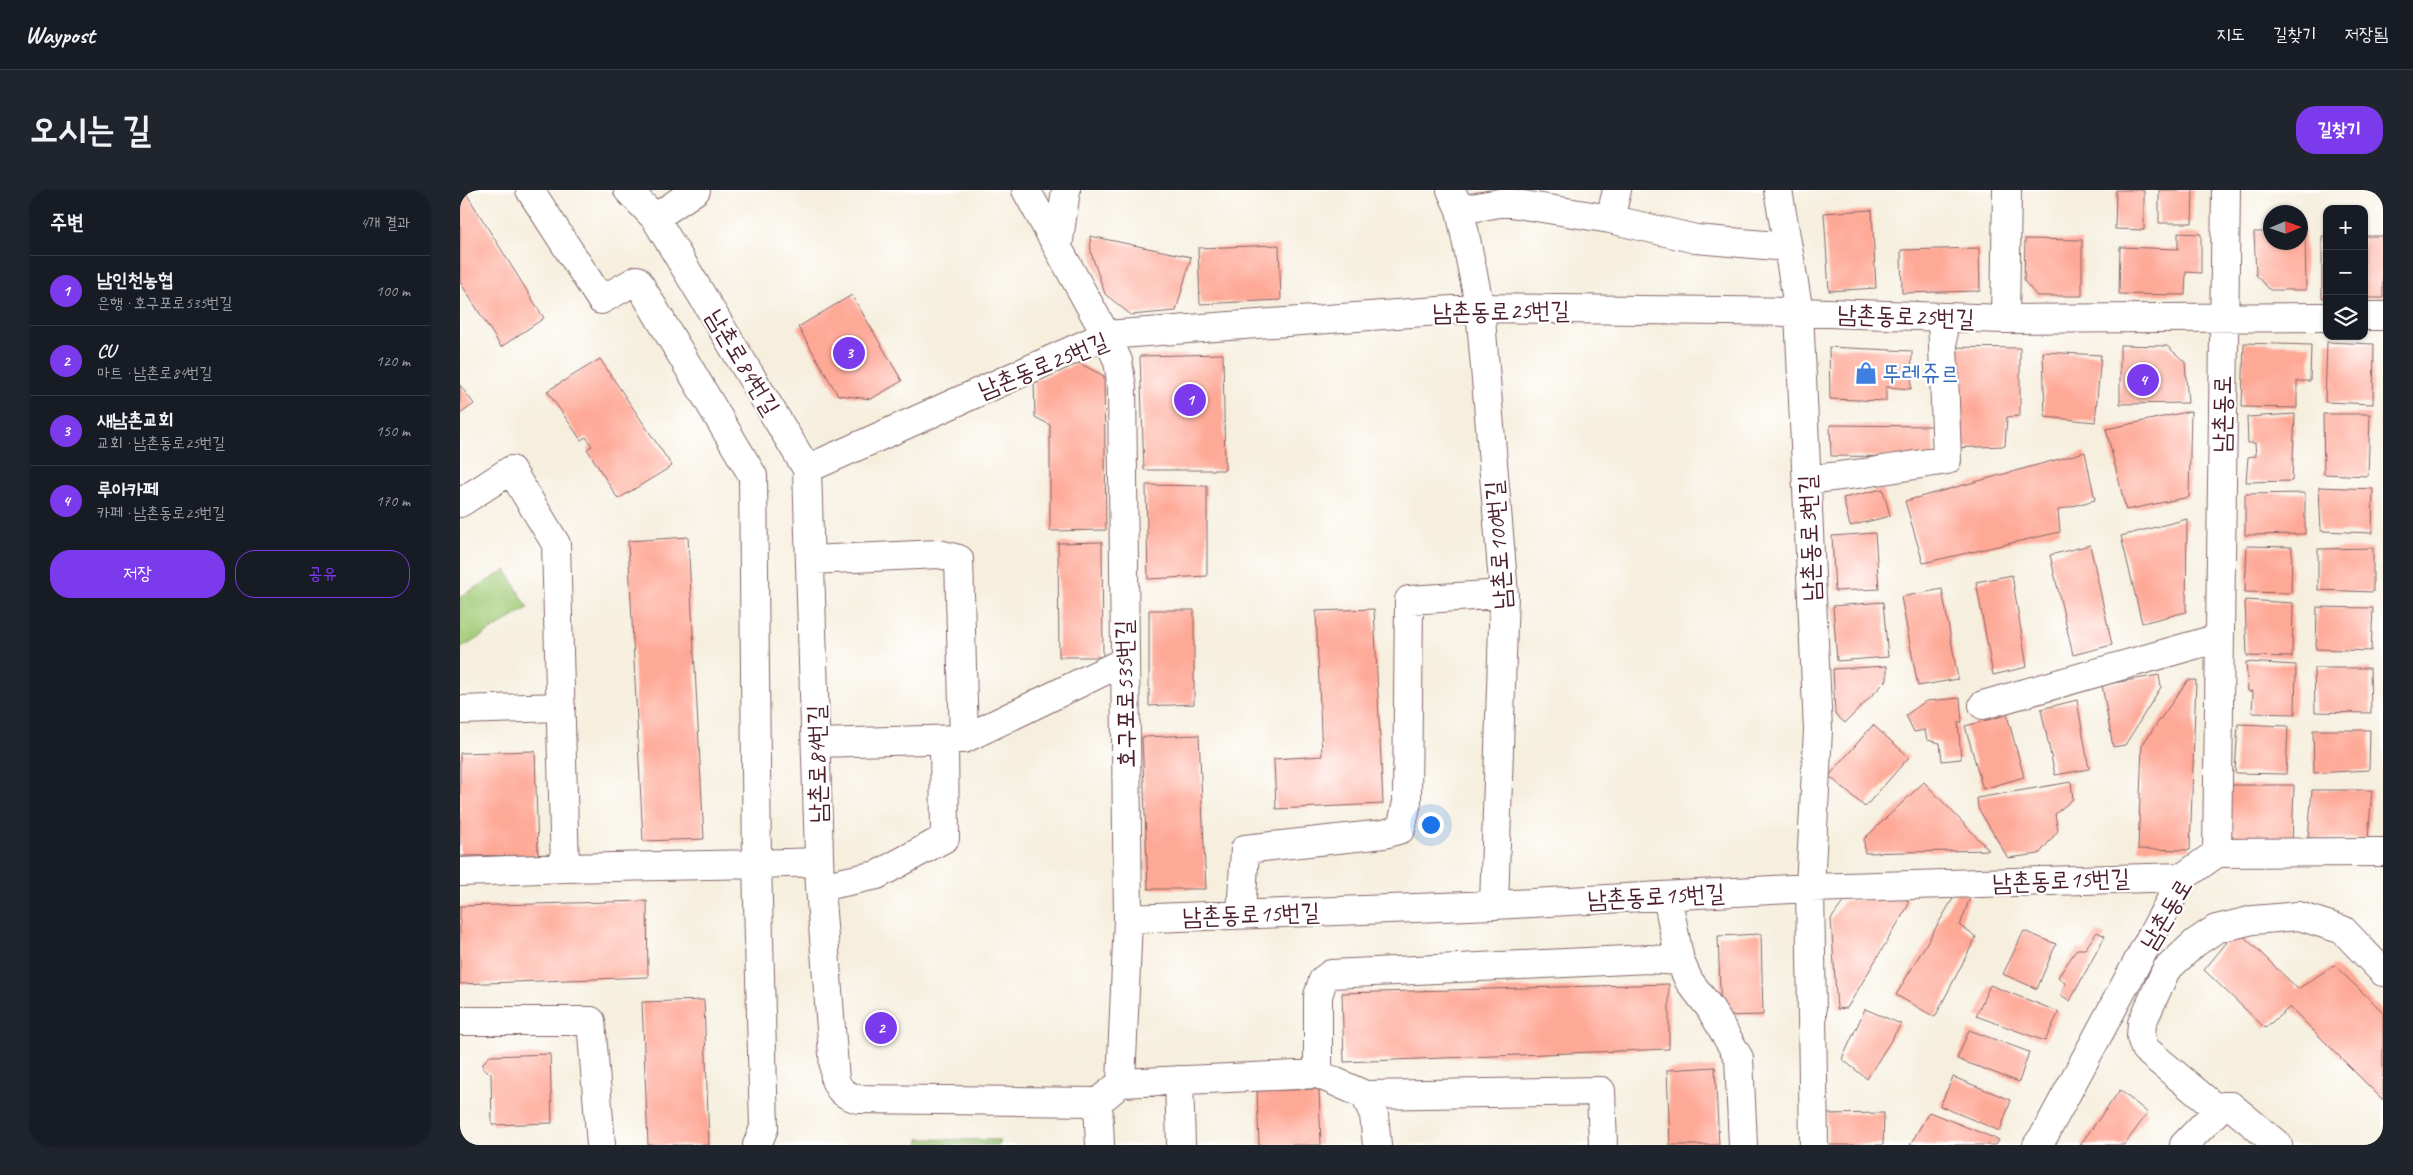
<!DOCTYPE html>
<html lang="ko">
<head>
<meta charset="utf-8">
<style>
	:root { --surface:#171b24; --page:#20242c; --text:#f1f3f6; --muted:#9ea1a6; --line:#363941; --accent:#7c3aed }
	body { margin:0; font-family:Caveat,"Poor Story",sans-serif; background:var(--page); color:var(--text) }
	.controls { position:absolute; right:15px; top:15px; display:grid; overflow:hidden; border-radius:10px; box-shadow:0 1px 4px #0004 }
	.controls button { width:45px; height:45px; display:grid; place-items:center; padding:0; border:0; border-bottom:1px solid var(--line); background:var(--surface); color:var(--text); font:25px sans-serif }
	.compass { position:absolute; left:1803px; top:15px; width:45px; height:45px; border-radius:50%; background:var(--surface); box-shadow:0 1px 4px #0004; rotate:88deg }
	.you { position:absolute; left:970px; top:634px; width:18px; height:18px; margin:-12px; border:4px solid #fff; border-radius:50%; background:#1a73e8; box-shadow:0 0 0 8px #1a73e833 }
	.badge { display:grid; place-items:center; width:32px; height:32px; border-radius:50%; background:var(--accent); color:#fff; font-size:16px; font-weight:700 }
	.pin { position:absolute; translate:-50% -50%; border:2px solid #fff; box-shadow:0 1px 5px #0006 }
	.list { margin:0; padding:0; list-style:none }
	h2 { display:flex; justify-content:space-between; align-items:center; height:65px; margin:0; padding:0 20px; font-size:21px }
	h2 small { font-size:16px; font-weight:400; color:var(--muted) }
	.list li { display:grid; grid-template-columns:32px 1fr auto; gap:15px; align-items:center; box-sizing:border-box; height:70px; padding:0 20px; border-top:1px solid var(--line) }
	.list b { display:block; font-size:19px; white-space:nowrap }
	.list p { margin:0; font-size:16px; white-space:nowrap; color:var(--muted) }
	.list em { font-size:16px; font-style:normal; color:var(--muted) }
	.actions { display:flex; gap:10px; padding:15px 20px }
	.actions a { flex:1; padding:11px 0; border:1px solid var(--accent); border-radius:20px; text-align:center; font-size:18px; color:var(--accent) }
	.actions .main { background:var(--accent); color:#fff }
	.icon { flex:none; width:28px; height:28px; fill:none; stroke:currentColor; stroke-width:2; stroke-linecap:round; stroke-linejoin:round }
	.map { position:relative; flex:none; width:1923px; height:955px; overflow:hidden; border-radius:20px }
	header { display:flex; align-items:center; gap:30px; box-sizing:border-box; height:70px; padding:0 25px; background:var(--surface); border-bottom:1px solid var(--line) }
	header strong { font-size:24px }
	nav { display:flex; gap:28px; margin-inline-start:auto; font-size:18px }
	.intro { display:flex; align-items:center; justify-content:space-between; box-sizing:border-box; height:120px; padding:0 30px }
	h1 { margin:0; font-size:35px }
	.button { padding:12px 22px; border-radius:20px; background:var(--accent); color:#fff; font-size:18px; font-weight:700 }
	main { display:flex; gap:30px; padding:0 30px }
	aside { flex:1; background:var(--surface); border-radius:20px; box-shadow:0 1px 4px #0004 }
	.map>svg:first-child { display:block }
	.green { fill:#a1cb77; stroke:#767551 }
	.building { fill:#fea896 }
	.lines { fill:none; stroke-linecap:round; stroke-linejoin:round }
	.minor-casing { stroke:#86686a; stroke-width:30 }
	.minor { stroke:#fff; stroke-width:28 }
	.labels { text-anchor:middle; stroke-width:4.5; stroke-linejoin:round; paint-order:stroke }
	.street-label { font-size:24px; fill:#4a1f2b; stroke:#fff }
	.shop-label { font-size:24px; fill:#366cbe; stroke:#fff; text-anchor:start }
</style>
</head>
<body>
<header>
<strong>Waypost</strong>
<nav><a>지도</a><a>길찾기</a><a>저장됨</a></nav>
</header>
<div class="intro"><h1>오시는 길</h1><a class="button">길찾기</a></div>
<main>
<aside>
<h2>주변<small>4개 결과</small></h2>
<ul class="list">
<li><span class="badge">1</span><div><b>남인천농협</b><p>은행 · 호구포로535번길</p></div><em>100 m</em></li>
<li><span class="badge">2</span><div><b>CU</b><p>마트 · 남촌로84번길</p></div><em>120 m</em></li>
<li><span class="badge">3</span><div><b>새남촌교회</b><p>교회 · 남촌동로25번길</p></div><em>150 m</em></li>
<li><span class="badge">4</span><div><b>루아카페</b><p>카페 · 남촌동로25번길</p></div><em>170 m</em></li>
</ul>
<div class="actions"><a class="main">저장</a><a>공유</a></div>
</aside>
<div class="map">
<svg width="1923" height="955" viewBox="0 0 1923 955">
	<rect width="100%" height="100%" fill="#fff"/>
	<filter id="ink" filterUnits="userSpaceOnUse"><feTurbulence type="fractalNoise" baseFrequency=".02" numOctaves="2"/><feDisplacementMap in="SourceGraphic" scale="10" xChannelSelector="R" yChannelSelector="G"/><feConvolveMatrix kernelMatrix="1 2 1 2 8 2 1 2 1" color-interpolation-filters="sRGB"/></filter>
	<filter id="wash" filterUnits="userSpaceOnUse"><feTurbulence type="fractalNoise" baseFrequency=".0096" numOctaves="4" result="noise"/><feDisplacementMap in="SourceGraphic" scale="20" xChannelSelector="R" yChannelSelector="G"/><feGaussianBlur stdDeviation="1.12" result="paint"/><feColorMatrix in="noise" values="0 0 0 0 0 0 0 0 0 0 0 0 0 0 0 0 0 1.4 0 .05"/><feComposite in="paint" operator="in"/></filter>
	<g filter="url(#wash)">
		<rect width="100%" height="100%" fill="#f6efde"/>
		<path class="green" d="M46,380L68,418L0,459V407Z
			M459,949L539,950V955H459Z"/>
		<g id="blocks">
			<path class="building" d="M0,0H4L84,128L41,157L0,92Z
				M1656,0H1684V40L1655,39Z
				M1699,0H1733L1732,33H1699Z
				M1412,20L1416,98L1369,101L1364,23Z
				M1840,41H1845L1846,100H1810L1796,85L1794,42H1810V52H1840Z
				M1718,43L1741,44V83L1726,82L1725,105L1659,104L1660,57L1718,59Z
				M630,46L731,67L716,121L671,125L645,104L631,63Z
				M1862,46H1867V108H1862Z
				M1904,46H1923V108H1904Z
				M1565,49L1622,50V106H1577L1564,91Z
				M819,55L821,110L740,114L738,58Z
				M1519,58L1520,101L1442,103L1441,60Z
				M392,105L442,191L411,209L378,205L338,137Z
				M1867,152L1914,154L1913,214L1865,212Z
				M1784,153L1851,155L1850,191H1837V218L1782,217Z
				M1660,155L1707,156L1725,172L1728,213L1660,214Z
				M1369,157L1452,161L1451,199L1426,197V211L1370,209Z
				M1489,157L1560,158V226L1547,227L1545,256L1491,258Z
				M1583,162L1641,165L1635,232L1585,227Z
				M763,164L765,280H684L680,166Z
				M140,169L212,276L158,309L127,259L132,256L126,247L121,250L87,201Z
				M619,173L644,186L646,340L590,341V235L575,227L574,191Z
				M0,195L14,214L0,224Z
				M1731,221L1729,307L1666,320L1646,239Z
				M1835,224L1832,291L1786,292L1788,267L1796,266L1795,253H1788L1787,227Z
				M1863,224H1910L1908,286L1864,284Z
				M1370,235L1472,236L1474,267L1371,266Z
				M1625,262L1635,310L1598,320L1600,342L1463,373L1445,311Z
				M686,295L747,296V386L688,389Z
				M1859,297L1913,299L1912,343L1861,341Z
				M1423,299L1430,326L1390,336L1383,308Z
				M1845,303V344L1785,345V304Z
				M1727,329L1726,422L1682,433L1661,346Z
				M1415,343L1419,399L1375,401L1372,346Z
				M228,347L244,649L183,651L168,351Z
				M642,352L643,467H599L598,353Z
				M1630,355L1652,455L1613,465L1590,365Z
				M1787,356L1832,357L1831,403L1785,402Z
				M1913,358V402L1858,400V359Z
				M1552,385L1567,477L1533,485L1516,392Z
				M1482,399L1498,489L1458,496L1441,407Z
				M1785,410L1833,413L1832,467L1787,466Z
				M1423,412L1428,467L1377,471L1373,416Z
				M1857,417L1913,418L1911,461L1856,459Z
				M914,419L923,614L816,619L814,569L862,566L856,421Z
				M689,420H734V514L689,516Z
				M1786,472L1836,475L1835,524L1792,523L1793,502L1788,501Z
				M1427,476V490L1385,533L1375,524L1373,479Z
				M1854,478H1910L1911,523L1855,522Z
				M1699,485L1701,497L1665,555L1653,557L1642,495Z
				M1728,490H1736L1730,660L1678,659L1682,555Z
				M1500,508L1502,532H1498L1501,569L1482,571L1480,553L1467,550L1465,540L1454,542L1446,525L1466,511Z
				M1617,510L1629,579L1595,585L1581,519Z
				M1547,525L1564,587L1523,599L1505,536Z
				M1778,534L1828,536L1826,584L1775,583Z
				M1413,535L1449,567L1405,617L1369,586Z
				M1853,540H1910L1909,580L1854,583Z
				M739,545L746,699H688L682,547Z
				M75,561L78,665L0,666V563Z
				M1464,592L1529,660L1405,663L1404,649Z
				M1611,592L1613,609L1595,624L1598,641L1579,664L1548,668L1518,618L1517,608Z
				M1770,595H1834L1832,655H1779L1769,642Z
				M1852,600H1912L1908,649L1848,648Z
				M1498,700L1510,707L1500,736L1516,747L1475,827L1436,805Z
				M1448,707V716L1387,818L1377,819L1371,729L1384,711Z
				M187,711L188,787L0,794V716Z
				M1777,740L1838,799L1874,775L1923,822V910L1830,817L1805,838L1744,780Z
				M1564,741L1596,754L1577,799L1543,784Z
				M1637,742L1645,746L1610,811L1601,805L1605,793L1598,787L1617,759H1625Z
				M1301,744L1303,825L1261,826L1258,746Z
				M1209,794V859L884,872L882,803Z
				M1530,795L1599,822L1585,851L1516,826Z
				M244,810L249,955H188L182,812Z
				M1405,819L1441,834L1407,889L1382,869Z
				M1509,840L1569,862L1559,892L1497,869Z
				M90,864L92,933L32,935L31,884L23,879V873L30,866Z
				M1255,877L1259,955H1210L1207,880Z
				M1493,887L1551,910L1540,941L1480,916Z
				M859,899L861,955H799L797,901Z
				M1660,900L1688,923L1664,955H1620Z
				M1469,922L1539,950L1536,955H1450Z
				M1424,923L1423,955H1368L1367,924Z"/>
		</g>
	</g>
	<g filter="url(#ink)">
		<use href="#blocks" fill-opacity="0" stroke="#86686a" stroke-width="1"/>
		<g class="lines">
			<defs>
				<path id="minor" d="M70,0L141,110L177,90L293,286L297,674L105,678
					M168,0L195,28L347,279L360,697L375,890C380,902 385,905 398,909L638,912
					M566,0L646,145L658,171L662,198L668,729L661,893L638,912
					M991,0L1000,20L1020,118L1044,404L1034,715
					M1318,0L1339,122L1358,540L1350,698L1354,955
					M1000,20L1045,12L1150,29L1236,49L1328,57
					M195,28L236,0
					M1150,29L1157,0
					M598,57L606,0
					M1904,126H1923
					M1545,129L1547,0
					M347,279L646,145L1020,118L1339,122L1545,129L1867,127
					M1347,290L1404,283L1487,270L1482,127
					M0,313L51,280L96,354L105,678L0,682
					M351,370L479,364L499,369L504,549L665,471
					M1523,515L1759,448
					M0,520L101,517
					M357,553L502,549
					M1757,663L1766,0
					M1757,663L1923,662
					M360,697L417,685L485,648L484,550
					M1207,706L1220,771L1229,791L1250,818L1279,868L1283,955
					M781,723L785,659L924,644L941,639L947,612L949,410L1044,404
					M668,729L1034,715L1350,698L1723,687
					M0,831H131L141,955
					M858,884V806L863,790L871,784L1188,769L1220,771
					M719,890L721,955
					M661,893L858,884L905,905L1141,901L1143,955
					M905,905L914,925L917,955
					M638,912L640,955
					M1758,920L1685,859L1681,847L1682,833L1706,780L1735,753L1756,739L1793,730L1839,726L1883,740L1923,782
					M297,955L304,938L297,674L359,672
					M1577,955L1585,944L1723,687L1757,663
					M1724,955L1758,920L1764,916H1771L1818,955"/>
			</defs>
			<use href="#minor" class="minor-casing"/>
			<use href="#minor" class="minor"/>
		</g>
	</g>
	<defs>
		<symbol id="shop-bare" viewBox="-9 -9 18 18"><path d="M-5-2.5h2.3a2.7 3.5 0 0 1 5.4 0H5L5.5 6h-11ZM-1.5-2.5h3a1.5 2.3 0 0 0-3 0Z" fill="#3f7fe0" stroke="#fff" stroke-width="2.5" paint-order="stroke"/></symbol>
	</defs>
	<g fill-rule="evenodd">
		<use href="#shop-bare" x="1390" y="167" width="32" height="32"/>
	</g>
	<g class="labels">
		<g class="street-label">
			<text transform="translate(1041 121) rotate(-1)" y="8">남촌동로25번길</text>
			<text transform="translate(1446 126) rotate(2)" y="8">남촌동로25번길</text>
			<text transform="translate(283 172) rotate(59)" y="8">남촌로84번길</text>
			<text transform="translate(583 175) rotate(-22)" y="8">남촌동로25번길</text>
			<text transform="translate(1762 224) rotate(-89)" y="8">남촌동로</text>
			<text transform="translate(1349 348) rotate(-92)" y="8">남촌동로3번길</text>
			<text transform="translate(1038 355) rotate(-94)" y="8">남촌로100번길</text>
			<text transform="translate(665 504) rotate(-91)" y="8">호구포로535번길</text>
			<text transform="translate(357 574) rotate(-91)" y="8">남촌로84번길</text>
			<text transform="translate(1601 690) rotate(-2)" y="8">남촌동로15번길</text>
			<text transform="translate(1196 706) rotate(-3)" y="8">남촌동로15번길</text>
			<text transform="translate(791 724) rotate(-2)" y="8">남촌동로15번길</text>
			<text transform="translate(1706 724) rotate(-59)" y="8">남촌동로</text>
		</g>
		<g class="shop-label">
			<text x="1422" y="191">뚜레쥬르</text>
		</g>
	</g>
</svg>
<div class="controls">
<button>+</button>
<button>−</button>
<button><svg class="icon" aria-label="layers" viewBox="0 0 24 24"><path d="M12 4l9 5-9 5-9-5zM3 14l9 5 9-5"/></svg></button>
</div>
<svg class="compass" viewBox="-18 -18 36 36"><path d="M0-13l5 13h-10z" fill="#e53935"/><path d="M0 13l5-13h-10z" fill="#9ea1a6"/></svg>
<div class="you"></div>
<div class="pin badge" style="left:730px;top:210px">1</div>
<div class="pin badge" style="left:421px;top:838px">2</div>
<div class="pin badge" style="left:389px;top:163px">3</div>
<div class="pin badge" style="left:1683px;top:190px">4</div>
</div>
</main>
</body>
</html>
